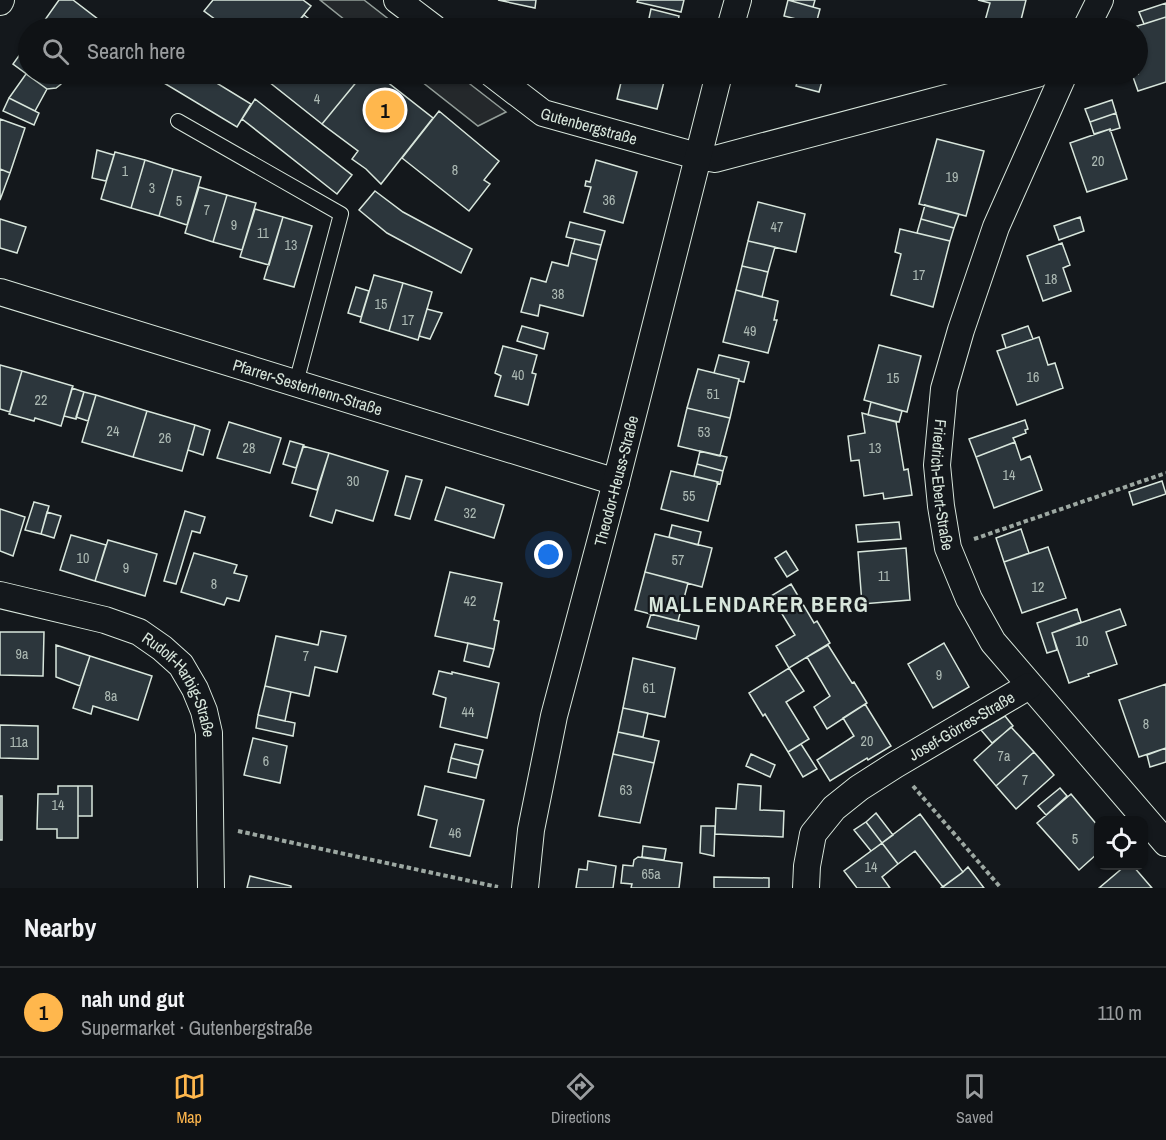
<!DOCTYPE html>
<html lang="en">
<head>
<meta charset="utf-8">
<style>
	:root { --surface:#0f1215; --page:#1d2022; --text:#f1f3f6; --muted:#9b9ea0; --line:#2f3234; --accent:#ffb74d }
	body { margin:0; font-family:"Archivo Narrow",sans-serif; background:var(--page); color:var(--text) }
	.controls { position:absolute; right:18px; bottom:18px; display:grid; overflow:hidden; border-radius:12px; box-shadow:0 2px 4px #0004 }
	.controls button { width:54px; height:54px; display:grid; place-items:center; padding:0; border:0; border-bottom:2px solid var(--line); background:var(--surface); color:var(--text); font:30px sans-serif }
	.you { position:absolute; left:549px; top:555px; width:21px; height:21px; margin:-15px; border:4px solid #fff; border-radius:50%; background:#1a73e8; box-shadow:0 0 0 9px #1a73e833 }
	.badge { display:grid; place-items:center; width:39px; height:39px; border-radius:50%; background:var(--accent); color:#111; font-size:20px; font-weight:700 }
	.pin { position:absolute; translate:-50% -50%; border:3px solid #fff; box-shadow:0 2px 6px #0006 }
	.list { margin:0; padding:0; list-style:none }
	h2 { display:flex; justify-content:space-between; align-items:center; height:78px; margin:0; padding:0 24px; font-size:26px }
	h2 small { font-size:20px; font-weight:400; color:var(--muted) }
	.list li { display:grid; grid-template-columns:39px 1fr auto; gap:18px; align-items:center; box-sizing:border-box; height:90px; padding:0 24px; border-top:2px solid var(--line) }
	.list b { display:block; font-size:22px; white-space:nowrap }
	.list p { margin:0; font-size:20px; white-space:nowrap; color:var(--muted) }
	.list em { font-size:20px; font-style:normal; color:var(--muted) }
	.icon { flex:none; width:33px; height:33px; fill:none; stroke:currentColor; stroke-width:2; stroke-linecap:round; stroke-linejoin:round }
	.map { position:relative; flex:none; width:1166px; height:888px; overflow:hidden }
	.search { position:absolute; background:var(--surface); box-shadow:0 2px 4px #0004; left:18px; right:18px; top:18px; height:66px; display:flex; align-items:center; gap:15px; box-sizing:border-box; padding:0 21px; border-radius:33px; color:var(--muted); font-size:22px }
	.sheet { height:168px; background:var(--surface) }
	nav { display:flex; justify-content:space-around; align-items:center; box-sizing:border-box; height:84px; border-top:2px solid var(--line); background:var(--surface); font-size:16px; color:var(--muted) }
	nav a { display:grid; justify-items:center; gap:3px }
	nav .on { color:var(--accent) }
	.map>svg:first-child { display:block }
	.parking { fill:#24282b; stroke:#939e99; stroke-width:1.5 }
	.building { fill:#2c363c; stroke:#d8e6dc; stroke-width:1.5 }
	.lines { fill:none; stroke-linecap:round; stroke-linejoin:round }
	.lane-casing { stroke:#d8e6dc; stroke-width:16 }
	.street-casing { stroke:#d8e6dc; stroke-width:28 }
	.path { stroke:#9da8a2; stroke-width:4; stroke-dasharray:4.5 3; stroke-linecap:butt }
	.lane { stroke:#14181c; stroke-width:14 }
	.street { stroke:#14181c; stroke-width:26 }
	.labels { text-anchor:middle; stroke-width:4.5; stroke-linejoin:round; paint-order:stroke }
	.number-label { font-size:14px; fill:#adbab4 }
	.street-label { font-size:16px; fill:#d8e6dc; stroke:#14181c }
	.district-label { font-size:22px; font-weight:bold; letter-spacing:1.5px; fill:#d8e6dc; stroke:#14181c }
</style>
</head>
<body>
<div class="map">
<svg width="1166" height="888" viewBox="0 0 1166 888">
	<rect width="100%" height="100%" fill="#14181c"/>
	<path class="parking" d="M320,0H364L400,28H355Z
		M412,74H457L506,112L478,126Z"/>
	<path class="building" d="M59,0H73L103,23L99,28H48L42,24Z
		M213,0H303L311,6L293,28H227L204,11Z
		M498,0H536L535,8Z
		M638,0H684L681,12L637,2Z
		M788,0H815L813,7Z
		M788,0L820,9L816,24L784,16Z
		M978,0H1026L1019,28H983L990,3Z
		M1166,3V17L1144,24L1139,12Z
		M651,9L679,16L677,28H668L648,23Z
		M304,15L321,28H293Z
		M1166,17V82L1138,91L1132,74H1138V28H1131Z
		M645,22L648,23L668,28H643Z
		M781,23L801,28H780Z
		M28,43V74H65L63,82L60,85L56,88L47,89L13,64Z
		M26,74L47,89L35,111L9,98Z
		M149,74H202L251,104L237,127Z
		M259,74H363L322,124Z
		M363,74H377L433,118L381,184L366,169L352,159L358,151L322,124Z
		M623,74H666L657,109L617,99Z
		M800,74H824L819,92L796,86Z
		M9,98L39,113L34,125L3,111Z
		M255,99L352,175L337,194L242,119Z
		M1112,100L1116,113L1090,122L1085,109Z
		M439,111L499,161L484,180L490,184L469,211L402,158Z
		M1116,113L1120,128L1110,131V129L1094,134L1090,122Z
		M0,119L25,128L10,173L0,169Z
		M1110,129L1127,179L1087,192L1070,143Z
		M937,139L984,151L966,216L919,204Z
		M97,150L114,155L106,181L92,178Z
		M115,152L145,160L131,208L101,199Z
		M145,160L173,169L159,216L131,208Z
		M596,160L637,172L623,223L584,212L591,187L585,186L586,181L590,182Z
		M0,169L10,173L0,200Z
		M173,169L201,177L187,225L159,216Z
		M199,187L227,195L213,242L185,233Z
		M375,191L403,212L472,249L461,273L387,233L359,210Z
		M227,195L256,203L242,250L213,242Z
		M758,202L805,214L796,252L748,241Z
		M925,205L959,214L954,228L921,219Z
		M255,209L283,217L269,265L240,257Z
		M283,217L312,226L294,287L264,279Z
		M1080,217L1084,231L1059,240L1054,226Z
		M0,219L26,227L17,253L0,248Z
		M921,219L954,228L950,241L917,233Z
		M570,222L605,231L601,245L566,237Z
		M900,229L950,241L933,307L891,295L901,254L895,252Z
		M575,239L601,245L597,260L571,253Z
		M748,241L775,247L768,272L742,266Z
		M1062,243L1070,265L1063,268L1071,291L1043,301L1027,256Z
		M571,253L597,260L583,316L540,305L538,316L521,312L531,278L546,282L552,262L568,266Z
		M742,266L768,272L762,297L736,290Z
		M374,275L403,283L389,331L360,322Z
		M403,283L432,292L418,340L389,331Z
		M356,287L369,291L361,317L348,313Z
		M736,290L778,301L774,320H777L768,353L723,342Z
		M427,309L442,313L430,339L419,336Z
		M522,326L548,333L544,349L517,341Z
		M1028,326L1033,339L1006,348L1002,335Z
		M1039,337L1048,365L1055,363L1063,388L1017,405L997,351Z
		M879,345L921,356L907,412L864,400Z
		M503,346L537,355L532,373L536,374L528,405L495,396L501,376L495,373Z
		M719,355L749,362L744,382L739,381V379L714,373Z
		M0,365L22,371L10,412L0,409Z
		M698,369L739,379L730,418L687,408Z
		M22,371L73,386L61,426L35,418L34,421L9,414Z
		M72,388L84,392L76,419L64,416Z
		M84,392L96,395L88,421L76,417Z
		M96,395L147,411L133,457L82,442Z
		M871,402L902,411L899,422L868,415Z
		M687,408L730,418L720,456L678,446Z
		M147,411L195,425L182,471L133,457Z
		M862,413L896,422L904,470L908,469L912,495L884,499L883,493L864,496L859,460L851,461L848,436L865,433Z
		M1025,420L1028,429L1025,430L1026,433L1013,438L1015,442L976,457L969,439Z
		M229,422L281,438L270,473L217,458Z
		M195,425L210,430L203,455L188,450Z
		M290,441L304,445L296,468L283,464Z
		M1015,442L1021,460L1030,456L1042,490L994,508L976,457Z
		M303,446L329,453L317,490L292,483Z
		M700,451L727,457L723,471L697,464Z
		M329,453L388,471L373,521L336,510L332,523L310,516Z
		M697,464L723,471L720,484L717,483L718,482L694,476Z
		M671,471L718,482L708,521L661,509Z
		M406,476L422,480L410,519L395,515Z
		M1162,481L1166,494L1133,505L1129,492Z
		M446,487L504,505L494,538L435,520Z
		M34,502L49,506L41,534L25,530Z
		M0,509L25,517L13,556L0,551Z
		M185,511L205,517L200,533L192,531L176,584L164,581Z
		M47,512L61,516L54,538L41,534Z
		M899,522L901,539L858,542L856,525Z
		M672,525L701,532L698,545L669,537Z
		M1021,529L1029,553L1004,562L996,538Z
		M655,534L712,548L702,587L645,572Z
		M71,535L106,545L95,581L60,570Z
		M108,540L157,554L145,596L95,581Z
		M1048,547L1066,598L1022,613L1004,562Z
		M906,548L910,600L862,604L858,552Z
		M786,551L798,570L787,577L775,558Z
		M194,553L237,565L234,573L247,576L239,601L227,598L224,605L181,592Z
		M450,572L502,583L494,620L499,621L494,649L435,636Z
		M645,572L688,583L678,621L635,610Z
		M791,584L814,623L817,621L830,643L789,668L776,646L795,635L771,596Z
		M1077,609L1081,622L1052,633L1057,650L1047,653L1037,623Z
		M1120,609L1126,625L1106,632L1117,664L1088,674L1089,676L1069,683L1052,633Z
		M651,614L699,626L696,639L647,627Z
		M321,631L346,636L337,672L315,667L309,696L265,686L276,636L318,645Z
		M0,632H44L43,676L0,675Z
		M468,643L494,649L489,667L464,661Z
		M944,643L969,687L933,708L908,664Z
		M56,645L90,656L80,686L56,677Z
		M828,645L852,683L854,682L867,703L827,729L814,707L830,696L807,657Z
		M90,656L152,676L138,720L93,706L91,714L73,708Z
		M633,658L675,668L665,717L623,708Z
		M789,668L804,691L786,702L809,739L788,752L765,714L763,716L749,693Z
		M439,671L452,674V672L499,683L487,738L440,727L446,698L433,694Z
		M1166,684V748L1139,757L1119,700Z
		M265,686L291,692L285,721L258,715Z
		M865,704L891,746L868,760L867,758L830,781L817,760L854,736L843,718Z
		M623,708L648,713L643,737L618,732Z
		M258,715L295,723L293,736L256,728Z
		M1005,716L1013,726L992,743L981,730Z
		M0,725L38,726V759L0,758Z
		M1011,727L1034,752L996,786L974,760Z
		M618,732L659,741L654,763L613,754Z
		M253,738L287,746L280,783L244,775Z
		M455,744L483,750L479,765L451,758Z
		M801,744L817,769L803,777L788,752Z
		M1166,748V762L1150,767L1147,755Z
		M1034,752L1054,775L1016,809L996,786Z
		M613,754L654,763L640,823L599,816Z
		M751,754L775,765L770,777L746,766Z
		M451,758L479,765L476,778L448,772Z
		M738,784L761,786L760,810L784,811L783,837L715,834L716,808L736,809Z
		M58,786H78V838H57V829H37L38,794H58Z
		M78,786H92V816H78Z
		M425,786L484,800L470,856L430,847L437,820L418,815Z
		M1060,788L1067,796L1046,815L1038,806Z
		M1071,794L1098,826V853L1079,870L1037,823Z
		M0,796H2V840H0Z
		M876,813L893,835L882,843L866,822Z
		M920,814L963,872L943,887L915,851L898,864L882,843Z
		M866,822L882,843L871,851L854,830Z
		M701,826H715L714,856L700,853Z
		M882,843L898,864L882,877L890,888H857L844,871Z
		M643,846L666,849L664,860L642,857Z
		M638,857L682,863L679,888H631L632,884L621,883L623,865L633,866L634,860Z
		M588,861L616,866L613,888H576L579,869L587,870Z
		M1125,866H1133L1152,888H1099Z
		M968,867L984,888H941L963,872Z
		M250,876L291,886V888H247Z
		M714,877L769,878V888H714Z"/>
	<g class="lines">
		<defs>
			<path id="lane" d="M178,121L341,214L296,383"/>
			<g id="street">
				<path d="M397,0L434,28"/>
				<path d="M0,2L1,0"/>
				<path d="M730,28L738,0"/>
				<path d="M1086,28L1100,0"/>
				<path id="s1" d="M492,74L543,113L697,156L715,159L1037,74"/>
				<path id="s2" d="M1064,74L996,227L961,330L944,389L937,465L941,506L948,548L969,599L993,642L1166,843"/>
				<path id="s3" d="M0,292L616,482"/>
				<path id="s4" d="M0,595L105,620L139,632L162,648L181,665L195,689L204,711L209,733L211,888"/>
				<path id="s5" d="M525,888L531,830L554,716L616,482L719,74"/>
				<path id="s6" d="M806,888L807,866L813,834L834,808L859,788L895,765L1029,686"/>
			</g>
		</defs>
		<use href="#lane" class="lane-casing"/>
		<use href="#street" class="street-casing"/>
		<path class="path" d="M974,539L1166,473
			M913,786L1001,888
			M238,831L498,887"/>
		<use href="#lane" class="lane"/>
		<use href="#street" class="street"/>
	</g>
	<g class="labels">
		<g class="number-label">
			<text x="317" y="104">4</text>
			<text x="1098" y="166">20</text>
			<text x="455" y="175">8</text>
			<text x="125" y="176">1</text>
			<text x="952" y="182">19</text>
			<text x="152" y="193">3</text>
			<text x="609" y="205">36</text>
			<text x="179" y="206">5</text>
			<text x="207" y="215">7</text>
			<text x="234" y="230">9</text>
			<text x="777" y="232">47</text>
			<text x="263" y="238">11</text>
			<text x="291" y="250">13</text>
			<text x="919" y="280">17</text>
			<text x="1051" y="284">18</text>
			<text x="558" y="299">38</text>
			<text x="381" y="309">15</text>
			<text x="408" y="325">17</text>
			<text x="750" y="336">49</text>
			<text x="518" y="380">40</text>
			<text x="1033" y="382">16</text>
			<text x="893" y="383">15</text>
			<text x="713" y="399">51</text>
			<text x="41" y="405">22</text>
			<text x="113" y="436">24</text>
			<text x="704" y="437">53</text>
			<text x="165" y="443">26</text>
			<text x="249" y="453">28</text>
			<text x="875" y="453">13</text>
			<text x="1009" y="480">14</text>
			<text x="353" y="486">30</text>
			<text x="689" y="501">55</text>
			<text x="470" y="518">32</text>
			<text x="83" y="563">10</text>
			<text x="678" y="565">57</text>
			<text x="126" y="573">9</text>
			<text x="884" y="581">11</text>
			<text x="214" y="589">8</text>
			<text x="1038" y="592">12</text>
			<text x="470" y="606">42</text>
			<text x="1082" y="646">10</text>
			<text x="22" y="659">9a</text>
			<text x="306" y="661">7</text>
			<text x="939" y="680">9</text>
			<text x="649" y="693">61</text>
			<text x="111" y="701">8a</text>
			<text x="468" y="717">44</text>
			<text x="1146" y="729">8</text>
			<text x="867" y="746">20</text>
			<text x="19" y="747">11a</text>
			<text x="1004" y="761">7a</text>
			<text x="266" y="766">6</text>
			<text x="1025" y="785">7</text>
			<text x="626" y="795">63</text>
			<text x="58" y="810">14</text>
			<text x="455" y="838">46</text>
			<text x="1075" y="844">5</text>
			<text x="871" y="872">14</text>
			<text x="651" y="879">65a</text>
		</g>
		<g class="street-label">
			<text dy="6" stroke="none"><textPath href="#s1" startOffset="112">Gutenbergstraße</textPath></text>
			<text dy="6" stroke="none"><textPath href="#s3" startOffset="322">Pfarrer-Sesterhenn-Straße</textPath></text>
			<text dy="6" stroke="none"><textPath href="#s5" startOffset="418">Theodor-Heuss-Straße</textPath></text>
			<text dy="6" stroke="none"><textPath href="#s2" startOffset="434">Friedrich-Ebert-Straße</textPath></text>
			<text dy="6" stroke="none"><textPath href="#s4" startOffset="213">Rudolf-Harbig-Straße</textPath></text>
			<text dy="6" stroke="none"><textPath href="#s6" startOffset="240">Josef-Görres-Straße</textPath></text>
		</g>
		<g class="district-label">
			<text x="759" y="612">MALLENDARER BERG</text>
		</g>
	</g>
</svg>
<div class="controls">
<button><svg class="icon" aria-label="locate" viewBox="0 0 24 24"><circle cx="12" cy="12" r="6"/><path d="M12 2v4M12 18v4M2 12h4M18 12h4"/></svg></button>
</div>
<div class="you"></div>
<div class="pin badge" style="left:385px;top:110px">1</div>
<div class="search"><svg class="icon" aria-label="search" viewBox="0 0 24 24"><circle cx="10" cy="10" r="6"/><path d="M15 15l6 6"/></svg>Search here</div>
</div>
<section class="sheet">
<h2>Nearby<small></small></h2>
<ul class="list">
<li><span class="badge">1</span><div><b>nah und gut</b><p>Supermarket · Gutenbergstraße</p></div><em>110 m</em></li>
</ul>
</section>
<nav>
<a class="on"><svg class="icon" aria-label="map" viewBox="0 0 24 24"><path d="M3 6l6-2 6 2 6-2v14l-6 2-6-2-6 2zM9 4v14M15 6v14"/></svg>Map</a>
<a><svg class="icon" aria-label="directions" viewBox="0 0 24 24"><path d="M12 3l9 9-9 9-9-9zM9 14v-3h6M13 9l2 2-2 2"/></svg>Directions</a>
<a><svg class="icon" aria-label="saved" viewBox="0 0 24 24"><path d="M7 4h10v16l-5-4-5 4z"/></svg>Saved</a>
</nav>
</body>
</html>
